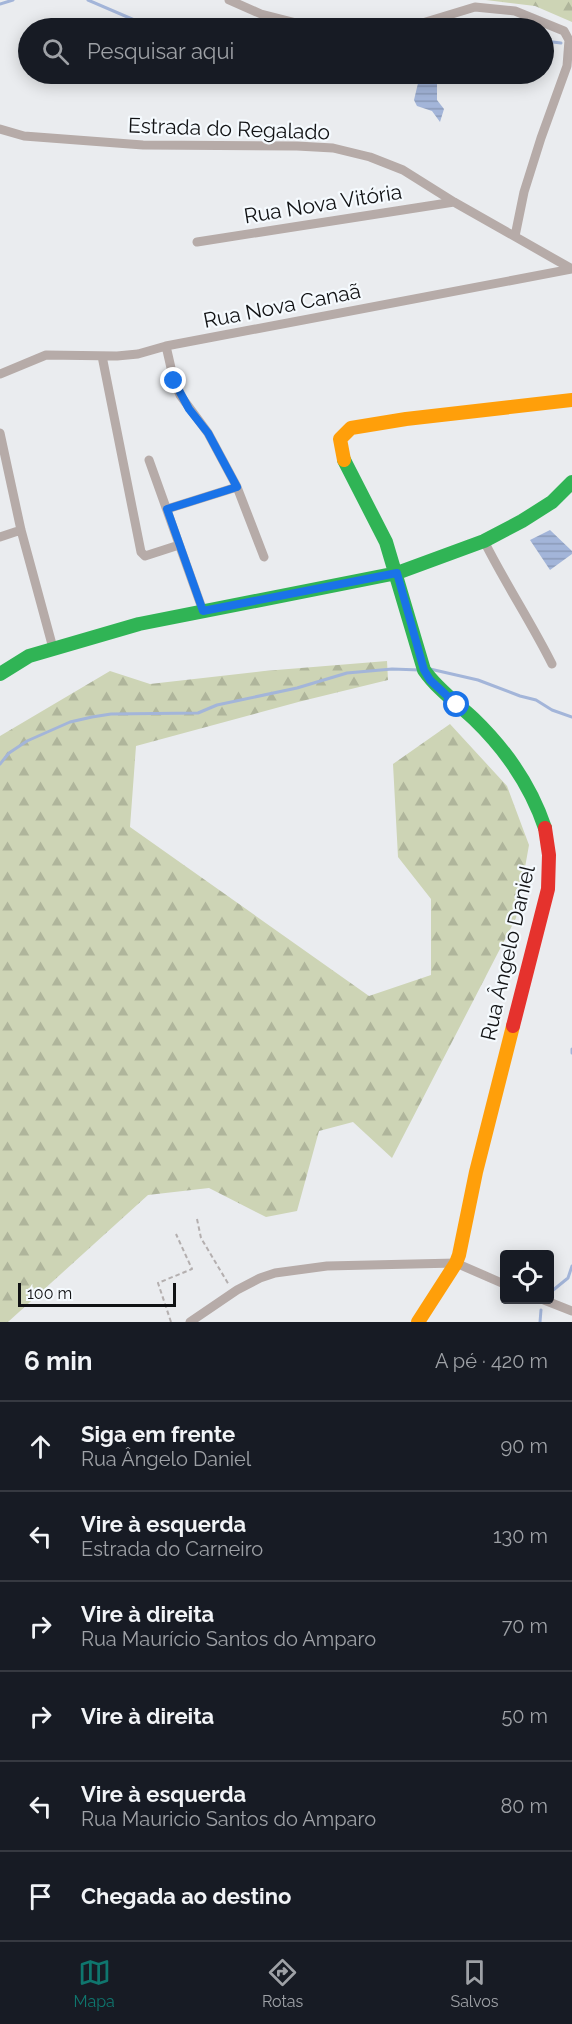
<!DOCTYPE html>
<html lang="pt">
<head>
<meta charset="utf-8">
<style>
	:root { --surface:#171b24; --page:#242831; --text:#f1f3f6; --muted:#9ea1a6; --line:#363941; --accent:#0f766e }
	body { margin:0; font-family:Raleway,sans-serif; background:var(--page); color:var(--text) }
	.controls { position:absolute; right:18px; bottom:18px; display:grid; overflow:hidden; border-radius:6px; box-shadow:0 3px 15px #0003 }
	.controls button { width:54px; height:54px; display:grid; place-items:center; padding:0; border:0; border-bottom:2px solid var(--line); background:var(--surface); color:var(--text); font:30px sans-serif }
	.scale { position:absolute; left:18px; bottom:15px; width:158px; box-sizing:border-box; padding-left:6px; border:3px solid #111214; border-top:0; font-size:16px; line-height:21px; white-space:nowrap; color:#111214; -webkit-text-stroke:4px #f5fafe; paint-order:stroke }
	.stop { position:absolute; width:18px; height:18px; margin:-14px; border:4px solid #1a73e8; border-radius:50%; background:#fff }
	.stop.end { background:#1a73e8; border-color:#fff; box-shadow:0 2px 6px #0008 }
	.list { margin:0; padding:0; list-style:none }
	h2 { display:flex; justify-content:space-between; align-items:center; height:78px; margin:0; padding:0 24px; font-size:26px }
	h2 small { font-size:20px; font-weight:400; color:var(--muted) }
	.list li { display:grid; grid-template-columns:39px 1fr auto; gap:18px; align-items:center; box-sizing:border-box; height:90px; padding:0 24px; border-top:2px solid var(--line) }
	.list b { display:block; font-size:22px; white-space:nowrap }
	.list p { margin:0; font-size:20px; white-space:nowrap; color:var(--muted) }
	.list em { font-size:20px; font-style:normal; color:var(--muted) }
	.icon { flex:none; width:33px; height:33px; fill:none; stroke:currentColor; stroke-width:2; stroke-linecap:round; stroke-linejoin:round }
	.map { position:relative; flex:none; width:572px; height:1322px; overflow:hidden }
	.search { position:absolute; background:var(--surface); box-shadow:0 3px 15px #0003; left:18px; right:18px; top:18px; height:66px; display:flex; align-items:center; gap:15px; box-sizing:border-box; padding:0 21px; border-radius:33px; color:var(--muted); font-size:22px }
	.sheet { height:618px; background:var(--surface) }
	nav { display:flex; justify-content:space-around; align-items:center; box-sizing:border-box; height:84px; border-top:2px solid var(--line); background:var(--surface); font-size:16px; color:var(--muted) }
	nav a { display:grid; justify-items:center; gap:3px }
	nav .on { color:var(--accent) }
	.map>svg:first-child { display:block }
	.forest { fill:url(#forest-firs) }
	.water { fill:url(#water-rules) }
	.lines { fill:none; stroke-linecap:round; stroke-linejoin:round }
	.stream { stroke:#a3b5d9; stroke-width:3 }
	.path { stroke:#b4afaf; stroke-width:2; stroke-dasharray:4.5 3; stroke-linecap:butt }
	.street { stroke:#b6aba8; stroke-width:9 }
	.fast { stroke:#30b455; stroke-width:14 }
	.slow { stroke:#ff9f0a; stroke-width:14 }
	.jam { stroke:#e5322d; stroke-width:14 }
	.route { stroke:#1a73e8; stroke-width:8 }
	.labels { text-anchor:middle; stroke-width:4.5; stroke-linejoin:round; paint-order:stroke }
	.street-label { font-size:21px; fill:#111214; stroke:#f5fafe }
</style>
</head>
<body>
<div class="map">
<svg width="572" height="1322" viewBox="0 0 572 1322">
	<defs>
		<pattern id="forest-firs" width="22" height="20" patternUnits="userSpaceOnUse" patternTransform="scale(1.5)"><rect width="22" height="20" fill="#cdd4b5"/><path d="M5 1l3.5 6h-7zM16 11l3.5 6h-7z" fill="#afb59b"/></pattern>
		<pattern id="water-rules" width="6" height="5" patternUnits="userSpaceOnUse" patternTransform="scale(1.5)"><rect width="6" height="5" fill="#a3b5d9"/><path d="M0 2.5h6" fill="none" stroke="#8b9bb9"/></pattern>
	</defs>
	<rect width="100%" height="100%" fill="#eaecef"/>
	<path class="forest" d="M486,0H572V22L535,6Z
		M387,661L388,680L302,701L136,746L130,827L369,996L431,975V899L398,857L393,764L450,724L507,786L529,845L516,918L392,1158L353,1122L319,1131L297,1211L266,1217L209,1188L148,1195L8,1322H0V736L110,671L150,684L264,671Z"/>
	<path class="water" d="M425,74L437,75V100L444,109L440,122L432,111L417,106L414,100L419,79Z
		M550,530L572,551V554L550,570L530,540Z"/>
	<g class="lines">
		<path class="stream" d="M88,0L153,28
			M0,4L13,0
			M544,41L561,43
			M430,669L478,680L520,696L536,700L552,710L572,717
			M0,764L9,753L27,741L70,722L92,717L111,714L198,713L217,705L297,688L347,673L392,669L420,670
			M572,1049V1053
			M552,1291L568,1278L572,1266
			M540,1322L541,1310"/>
		<path class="path" d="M197,1219L201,1238L229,1285
			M171,1322L158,1283L192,1269L176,1234"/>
		<path class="street" d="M229,0L261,14L316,28
			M406,28L475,7L515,11L564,31L569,40L567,66L541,138L524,192L515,236
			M0,129L24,136L143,145L297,146L333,148L370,157L403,170L454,202L572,269
			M197,242L454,202
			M166,346L174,381L180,395L208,433L237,487L264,557
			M102,356L141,552L145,556L179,545
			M0,374L46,355L117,356L138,354L166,346L572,269
			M0,433L21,530L53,648
			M149,460L203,611
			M167,509L237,487
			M0,537L21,530
			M484,541C505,583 531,622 552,664
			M544,1300L572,1311
			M190,1322L237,1290L260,1278L275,1273L327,1266L456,1263L504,1284"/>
		<path class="fast" d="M344,460L386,542L424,670C437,689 457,703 474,719C506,750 531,786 545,828
			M0,674L29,656L139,624L397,573L484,541L522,521L552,502L572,482"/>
		<path class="slow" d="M344,460L340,439L351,428L406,419L572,400
			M418,1322L456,1263L459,1255L476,1172L513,1026"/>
		<path class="jam" d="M513,1026L548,889L549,855L545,828"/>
	</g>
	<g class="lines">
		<path class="route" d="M174,381L189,409L208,433L237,487L167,509L203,611L397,573L424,670L430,680L457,705"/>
	</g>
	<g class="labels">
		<g class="street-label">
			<text transform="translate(229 129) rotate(2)" y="7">Estrada do Regalado</text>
			<text transform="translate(323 204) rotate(-9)" y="7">Rua Nova Vitória</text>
			<text transform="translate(282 306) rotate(-11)" y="7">Rua Nova Canaã</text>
			<text transform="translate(508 953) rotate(-77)" y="7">Rua Ângelo Daniel</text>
		</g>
	</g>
</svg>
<div class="controls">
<button><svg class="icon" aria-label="locate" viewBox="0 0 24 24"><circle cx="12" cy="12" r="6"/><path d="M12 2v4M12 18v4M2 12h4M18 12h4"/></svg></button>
</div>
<div class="scale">100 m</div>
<div class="stop" style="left:457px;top:705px"></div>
<div class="stop end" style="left:174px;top:381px"></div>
<div class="search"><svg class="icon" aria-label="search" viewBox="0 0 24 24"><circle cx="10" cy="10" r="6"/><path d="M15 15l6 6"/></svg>Pesquisar aqui</div>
</div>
<section class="sheet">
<h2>6 min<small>A pé · 420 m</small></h2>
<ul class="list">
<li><svg class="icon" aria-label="ahead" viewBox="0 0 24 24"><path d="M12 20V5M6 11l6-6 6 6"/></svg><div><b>Siga em frente</b><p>Rua Ângelo Daniel</p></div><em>90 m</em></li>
<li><svg class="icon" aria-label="left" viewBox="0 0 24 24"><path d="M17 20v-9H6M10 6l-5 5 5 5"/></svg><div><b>Vire à esquerda</b><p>Estrada do Carneiro</p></div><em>130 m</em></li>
<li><svg class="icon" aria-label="right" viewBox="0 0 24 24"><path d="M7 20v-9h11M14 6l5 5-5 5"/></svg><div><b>Vire à direita</b><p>Rua Maurício Santos do Amparo</p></div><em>70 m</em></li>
<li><svg class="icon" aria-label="right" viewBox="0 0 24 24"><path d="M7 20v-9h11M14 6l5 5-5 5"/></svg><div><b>Vire à direita</b></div><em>50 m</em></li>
<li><svg class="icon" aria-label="left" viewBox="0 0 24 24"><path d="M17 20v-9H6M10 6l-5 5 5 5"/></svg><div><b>Vire à esquerda</b><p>Rua Mauricio Santos do Amparo</p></div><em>80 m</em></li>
<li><svg class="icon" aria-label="arrive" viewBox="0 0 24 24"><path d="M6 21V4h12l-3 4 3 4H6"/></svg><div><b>Chegada ao destino</b></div></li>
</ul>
</section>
<nav>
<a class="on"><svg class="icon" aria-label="map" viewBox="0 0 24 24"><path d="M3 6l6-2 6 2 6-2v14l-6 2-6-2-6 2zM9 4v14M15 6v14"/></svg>Mapa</a>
<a><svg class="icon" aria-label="directions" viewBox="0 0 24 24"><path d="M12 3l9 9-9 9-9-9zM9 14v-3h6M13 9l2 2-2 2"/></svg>Rotas</a>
<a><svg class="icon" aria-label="saved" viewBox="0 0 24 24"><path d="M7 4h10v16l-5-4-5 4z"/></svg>Salvos</a>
</nav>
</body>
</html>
